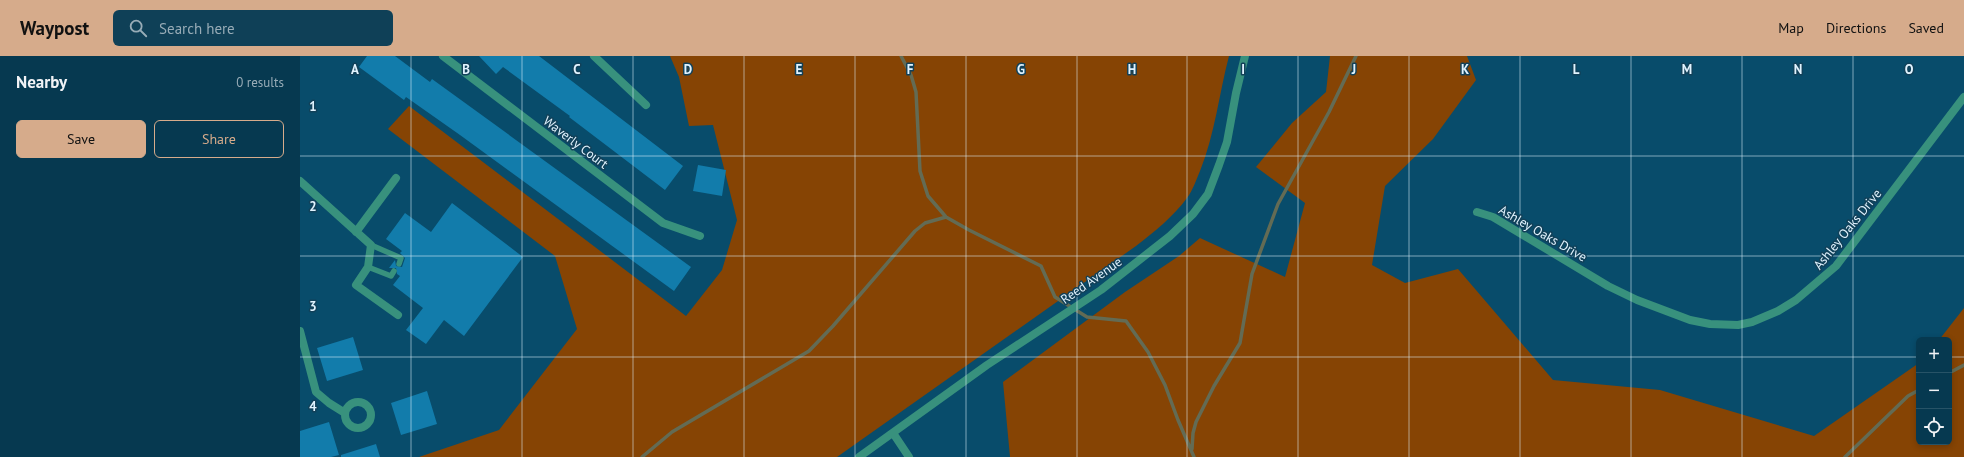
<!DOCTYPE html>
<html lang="en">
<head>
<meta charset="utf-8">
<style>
	:root { --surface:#063950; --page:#0f4057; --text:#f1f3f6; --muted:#98acb7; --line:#275367; --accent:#d6ab8b }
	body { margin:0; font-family:"PT Sans",sans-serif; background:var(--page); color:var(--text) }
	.controls { position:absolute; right:12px; bottom:12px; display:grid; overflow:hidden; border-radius:6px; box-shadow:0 2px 6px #0003 }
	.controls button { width:36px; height:36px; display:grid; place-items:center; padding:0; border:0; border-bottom:1px solid var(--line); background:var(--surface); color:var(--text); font:20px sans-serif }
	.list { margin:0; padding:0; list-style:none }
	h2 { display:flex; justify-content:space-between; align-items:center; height:52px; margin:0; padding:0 16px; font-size:17px }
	h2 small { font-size:13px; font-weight:400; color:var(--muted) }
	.actions { display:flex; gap:8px; padding:12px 16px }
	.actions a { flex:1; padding:9px 0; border:1px solid var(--accent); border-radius:6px; text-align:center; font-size:14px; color:var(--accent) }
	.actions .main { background:var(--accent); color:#111 }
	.icon { flex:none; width:22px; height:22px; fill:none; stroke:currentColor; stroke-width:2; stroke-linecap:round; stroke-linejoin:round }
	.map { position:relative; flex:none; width:1664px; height:401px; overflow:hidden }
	header { display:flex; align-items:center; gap:24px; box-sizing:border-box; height:56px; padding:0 20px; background:var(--accent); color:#111 }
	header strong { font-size:19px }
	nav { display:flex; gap:22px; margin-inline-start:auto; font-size:14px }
	.search { width:280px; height:36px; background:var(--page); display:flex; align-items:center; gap:10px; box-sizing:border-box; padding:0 14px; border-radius:6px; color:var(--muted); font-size:15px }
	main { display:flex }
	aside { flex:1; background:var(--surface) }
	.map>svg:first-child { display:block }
	.green { fill:#864404 }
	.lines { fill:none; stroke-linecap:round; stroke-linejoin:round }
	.stream { stroke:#636b54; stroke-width:3.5 }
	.building { fill:#127cab }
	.lane { stroke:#38917d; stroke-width:5.5 }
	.street { stroke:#38917d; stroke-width:8 }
	.grid { fill:none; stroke:#e1f3fe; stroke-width:1; stroke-opacity:0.55 }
	.labels { text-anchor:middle; stroke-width:3; stroke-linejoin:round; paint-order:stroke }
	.street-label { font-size:13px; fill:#e1f3fe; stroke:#124159 }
	.grid-label { font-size:13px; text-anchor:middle; font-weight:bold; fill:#e1f3fe; stroke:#124159; stroke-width:3; stroke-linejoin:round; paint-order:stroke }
</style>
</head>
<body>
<header>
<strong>Waypost</strong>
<div class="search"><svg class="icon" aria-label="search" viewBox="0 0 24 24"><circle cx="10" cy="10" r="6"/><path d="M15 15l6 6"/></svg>Search here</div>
<nav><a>Map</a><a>Directions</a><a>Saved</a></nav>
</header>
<main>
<aside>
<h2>Nearby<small>0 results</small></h2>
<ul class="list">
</ul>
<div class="actions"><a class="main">Save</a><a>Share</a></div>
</aside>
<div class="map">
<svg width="1664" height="401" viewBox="0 0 1664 401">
	<rect width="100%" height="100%" fill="#084c6b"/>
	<path class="green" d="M370,0H929C919,38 915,78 900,115C896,124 893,134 887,142C873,161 854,176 836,190L537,401H119L199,374L277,273L255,200L88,73L109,50L386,260L422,214L437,164L413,69L389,70L379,21Z
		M1030,0H1167L1176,24L1133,83L1085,130L1072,209L1105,227L1158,213L1253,324L1360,334L1514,380L1619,307V386H1649V284H1639L1664,252V401H710L703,326L825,236L879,200L900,182L985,221L1005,147L956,111L992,67L1026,36Z"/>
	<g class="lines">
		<path class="stream" d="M601,0L611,19L616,36L620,115L628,140L646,161L669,174L741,210L755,241L787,261L826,265L848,296L865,329L878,364L894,401
			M1649,317L1664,309
			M892,393L893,377L896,366L914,330L940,287L952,218L978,148L1029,56L1056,0
			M342,401L372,376L509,295L533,270L615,175L625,167L646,161
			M1545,401L1608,340L1619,334"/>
	</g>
	<path class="building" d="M67,0H95L130,26L132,23L391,211L374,235L160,79L106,41L104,44L59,11Z
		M179,0H239L383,110L365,134L269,61L270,60L203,11L196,18Z
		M398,109L426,114L422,140L393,135Z
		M152,147L223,201L164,280L144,264L126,288L106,274L123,252L93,229L100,220L97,218L96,212H89L95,204L96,210L102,211L105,202L100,197L102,195L86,183L105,157L131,176Z
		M53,281L63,314L27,325L17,292Z
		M127,335L137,368L101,379L91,347Z
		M29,366L39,399L31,401H0V375Z
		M76,388L80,401H41V399Z"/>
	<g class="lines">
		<path class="lane" d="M71,189L101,202L99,208
			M68,211L91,220L94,215"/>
		<path class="street" d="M143,0L363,167L400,180
			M294,0L346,49
			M0,125L71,189L68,211L56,229L98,259
			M1177,156L1193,161L1308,230L1337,244L1390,264L1410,268L1438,269L1452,266L1478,255L1496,244L1536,210L1664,41
			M56,176L96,122
			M0,275L16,336L29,347L45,357
			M45 359a13 13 0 1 1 26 0a13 13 0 1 1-26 0Z
			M593,377L609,401
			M559,401L687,309L801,234L870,180L893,158L908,138L919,109L927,86L936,37L945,0"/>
	</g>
	<path class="grid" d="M111,0V401M222,0V401M333,0V401M444,0V401M555,0V401M666,0V401M777,0V401M887,0V401M998,0V401M1109,0V401M1220,0V401M1331,0V401M1442,0V401M1553,0V401M0,100H1664M0,200H1664M0,301H1619M1649,301H1664"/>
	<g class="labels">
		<g class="street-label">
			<text transform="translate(276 86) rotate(37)" y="5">Waverly Court</text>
			<text transform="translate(1547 173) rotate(-51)" y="5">Ashley Oaks Drive</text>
			<text transform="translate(1243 177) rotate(30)" y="5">Ashley Oaks Drive</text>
			<text transform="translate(791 224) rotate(-35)" y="5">Reed Avenue</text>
		</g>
	</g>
	<g class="grid-label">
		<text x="55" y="18">A</text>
		<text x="166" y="18">B</text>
		<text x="277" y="18">C</text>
		<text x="388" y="18">D</text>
		<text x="499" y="18">E</text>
		<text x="610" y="18">F</text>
		<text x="721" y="18">G</text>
		<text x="832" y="18">H</text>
		<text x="943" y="18">I</text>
		<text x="1054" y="18">J</text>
		<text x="1165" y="18">K</text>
		<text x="1276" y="18">L</text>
		<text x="1387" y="18">M</text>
		<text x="1498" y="18">N</text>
		<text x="1609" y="18">O</text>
		<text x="13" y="55">1</text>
		<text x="13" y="155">2</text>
		<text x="13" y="255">3</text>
		<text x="13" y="355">4</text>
	</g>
</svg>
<div class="controls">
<button>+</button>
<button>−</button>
<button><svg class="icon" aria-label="locate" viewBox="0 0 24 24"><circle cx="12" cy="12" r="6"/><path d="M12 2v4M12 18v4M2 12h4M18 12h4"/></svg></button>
</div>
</div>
</main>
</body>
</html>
